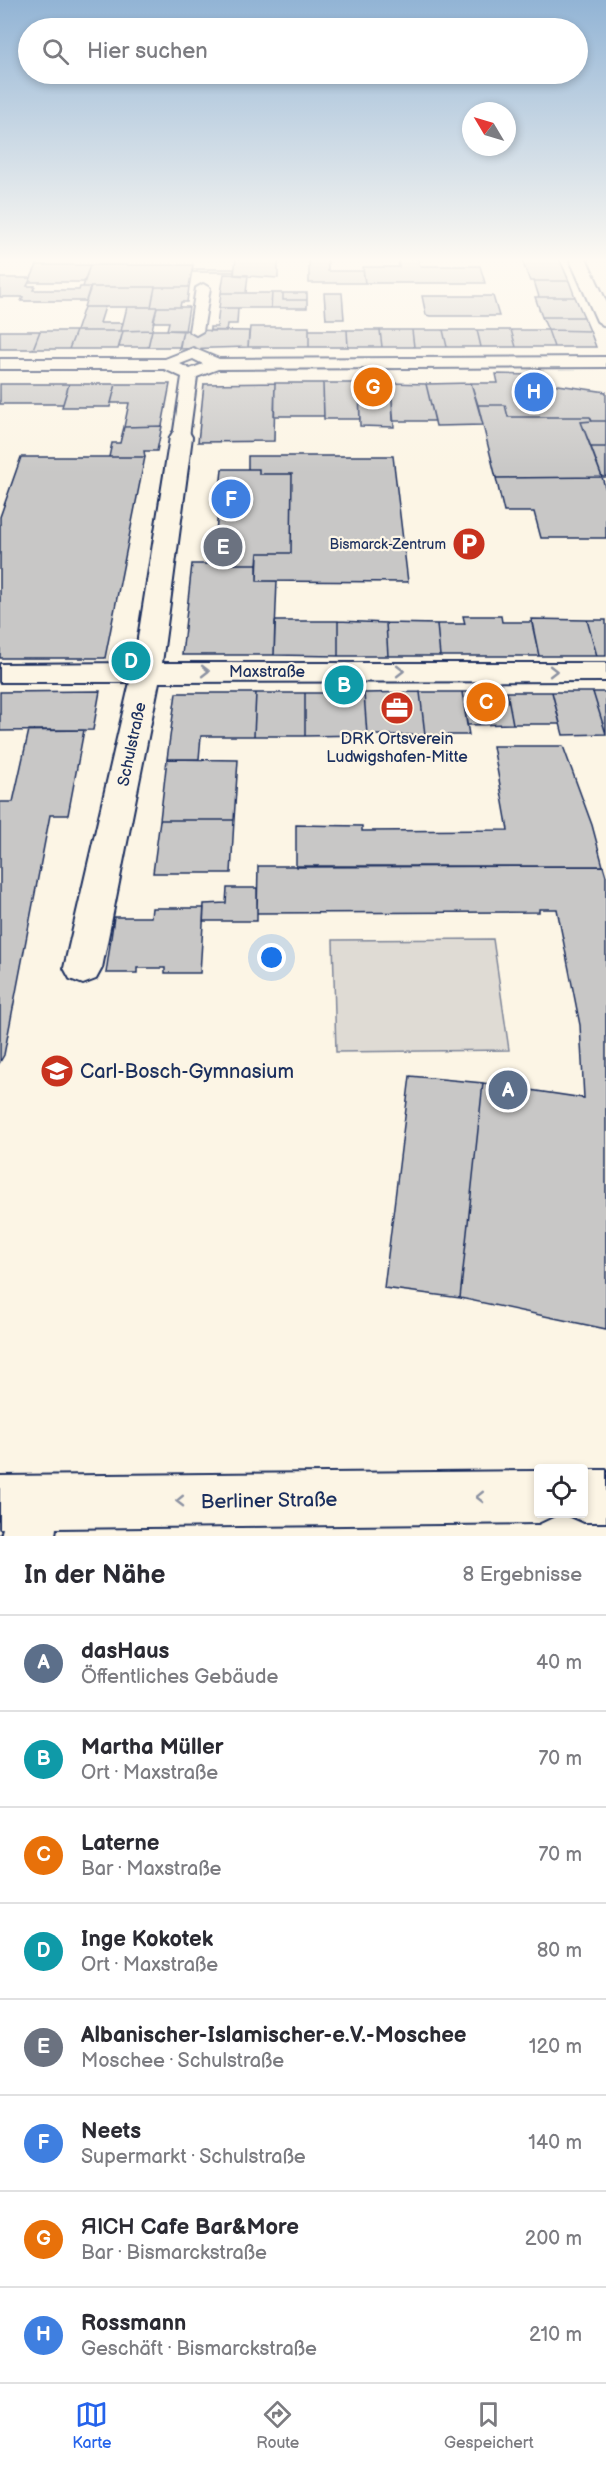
<!DOCTYPE html>
<html lang="de">
<head>
<meta charset="utf-8">
<style>
	:root { --surface:#fff; --page:#f7f7f7; --text:#2b2b33; --muted:#7c7c81; --line:#e1e1e2; --accent:#2563eb }
	body { margin:0; font-family:"Balsamiq Sans",sans-serif; background:var(--page); color:var(--text) }
	.controls { position:absolute; right:18px; bottom:18px; display:grid; overflow:hidden; border-radius:6px; box-shadow:0 3px 9px #0003 }
	.controls button { width:54px; height:54px; display:grid; place-items:center; padding:0; border:0; border-bottom:2px solid var(--line); background:var(--surface); color:var(--text); font:30px sans-serif }
	.compass { position:absolute; left:462px; top:102px; width:54px; height:54px; border-radius:50%; background:var(--surface); box-shadow:0 3px 9px #0003; rotate:308deg }
	.you { position:absolute; left:272px; top:958px; width:21px; height:21px; margin:-15px; border:4px solid #fff; border-radius:50%; background:#1a73e8; box-shadow:0 0 0 9px #1a73e833 }
	.badge { display:grid; place-items:center; width:39px; height:39px; border-radius:50%; background:var(--accent); color:#fff; font-size:20px; font-weight:700 }
	.pin { position:absolute; translate:-50% -50%; border:3px solid #fff; box-shadow:0 2px 6px #0006 }
	.list { margin:0; padding:0; list-style:none }
	h2 { display:flex; justify-content:space-between; align-items:center; height:78px; margin:0; padding:0 24px; font-size:26px }
	h2 small { font-size:20px; font-weight:400; color:var(--muted) }
	.list li { display:grid; grid-template-columns:39px 1fr auto; gap:18px; align-items:center; box-sizing:border-box; height:96px; padding:0 24px; border-top:2px solid var(--line) }
	.list b { display:block; font-size:22px; white-space:nowrap }
	.list p { margin:0; font-size:20px; white-space:nowrap; color:var(--muted) }
	.list em { font-size:20px; font-style:normal; color:var(--muted) }
	.icon { flex:none; width:33px; height:33px; fill:none; stroke:currentColor; stroke-width:2; stroke-linecap:round; stroke-linejoin:round }
	.map { position:relative; flex:none; width:606px; height:1536px; overflow:hidden }
	.search { position:absolute; background:var(--surface); box-shadow:0 3px 9px #0003; left:18px; right:18px; top:18px; height:66px; display:flex; align-items:center; gap:15px; box-sizing:border-box; padding:0 21px; border-radius:33px; color:var(--muted); font-size:22px }
	.sheet { height:846px; background:var(--surface) }
	nav { display:flex; justify-content:space-around; align-items:center; box-sizing:border-box; height:84px; border-top:2px solid var(--line); background:var(--surface); font-size:16px; color:var(--muted) }
	nav a { display:grid; justify-items:center; gap:3px }
	nav .on { color:var(--accent) }
	.map>svg:first-child { display:block }
	.green { fill:#dfdbd4; stroke:#7d8599; stroke-width:1.5 }
	.building { fill:#c8c7c6; stroke:#1b2f5e; stroke-width:1.5 }
	.lines { fill:none; stroke-linecap:round; stroke-linejoin:round }
	.pedestrian-tunnel { stroke:#cfcdca; stroke-width:14; stroke-dasharray:14 8; stroke-linecap:butt }
	.pedestrian-casing { stroke:#1b2f5e; stroke-width:4 }
	.minor-casing { stroke:#1b2f5e; stroke-width:4 }
	.pedestrian { fill:#fcf5e5; fill-rule:evenodd }
	.minor { fill:#fcf5e5; fill-rule:evenodd }
	.oneway { stroke:#8c92a2 }
	.labels { text-anchor:middle; stroke-width:4.5; stroke-linejoin:round; paint-order:stroke }
	.far-poi-label { font-size:14px; fill:#1b2f5e; stroke:#fcf5e5; text-anchor:end }
	.street-label { font-size:16px; fill:#1b2f5e; stroke:#fcf5e5 }
	.poi-label { font-size:16px; fill:#1b2f5e; stroke:#fcf5e5 }
	.near-poi-label { font-size:20px; fill:#1b2f5e; stroke:#fcf5e5; text-anchor:start }
	.near-street-label { font-size:20px; fill:#1b2f5e; stroke:#fcf5e5 }
</style>
</head>
<body>
<div class="map">
<svg width="606" height="1536" viewBox="0 0 606 1536">
	<rect width="100%" height="100%" fill="#fcf5e5"/>
	<filter id="ink" filterUnits="userSpaceOnUse"><feTurbulence type="fractalNoise" baseFrequency=".0167" numOctaves="2"/><feDisplacementMap in="SourceGraphic" scale="12" xChannelSelector="R" yChannelSelector="G"/><feConvolveMatrix kernelMatrix="1 2 1 2 8 2 1 2 1" color-interpolation-filters="sRGB"/></filter>
	<g filter="url(#ink)">
		<path class="green" d="M493,939L509,1050L336,1052L333,940Z"/>
		<path class="building" d="M236,258H278V278L234,275Z
			M309,258H328V271H363L365,283H309Z
			M398,258H418L420,266H480L485,283H365L363,267H399Z
			M479,258H559L569,281H530L521,258Z
			M37,265H90L84,282H29Z
			M90,265H193L189,287H83Z
			M193,269H234V272H192Z
			M224,274L248,275L246,293H221Z
			M0,278H31L27,286H35L33,290H79L80,287H91L86,301H21L23,297H0Z
			M534,281H569L575,297H539Z
			M90,287H155L151,307H84Z
			M155,287H189L187,302H181L180,307H151Z
			M221,293H272L271,308H219Z
			M272,293H283V300H307V308H271Z
			M283,293H307V300H283Z
			M324,293H342L344,319H326Z
			M422,296H493L499,316H430L426,315Z
			M535,297H575L584,317H542Z
			M84,307H105L100,323H123L121,331H76Z
			M127,307H157L152,330L121,331Z
			M157,307H189L185,331L167,330L169,322H153Z
			M219,308H238L237,324H227L226,331H210V327H217Z
			M542,317H584L590,331L548,330Z
			M250,327H309V347H248Z
			M152,330H183L180,347H148Z
			M152,330L148,347H119L123,331Z
			M183,330L249,331L248,347L179,349Z
			M309,330H347L348,347H309Z
			M347,330H380L382,347H348Z
			M380,330H412L414,347H382Z
			M412,330H443L447,347H414Z
			M443,330H477L481,347H447Z
			M477,330H511L516,347H481Z
			M511,330H548L554,347H516Z
			M548,330L590,331L596,347H554Z
			M0,331H40L33,349H0Z
			M40,331H76L69,349H33Z
			M76,331H123L118,349H69Z
			M496,374L530,375L531,381L606,392V421H592L590,417H508L505,405H478L471,383H498Z
			M275,383H323L324,416H274Z
			M275,383L274,441L198,442L204,384Z
			M323,383H359L360,419H324Z
			M359,383H391L394,427L360,426Z
			M391,383L426,384L435,421H393Z
			M471,383L483,425L436,426L426,384Z
			M0,384H69L63,404H0Z
			M69,384H116L110,407H62Z
			M116,384H170L162,426L124,427L129,403H111Z
			M478,405H505L508,417H590L592,421L581,422L602,477L496,478Z
			M592,421H606V447H591L581,422Z
			M162,426L157,451H144L145,457H109L112,443H120L124,427Z
			M591,447H606V477H602Z
			M248,456H393L408,582L257,581L258,553H291L292,474H259V469H248Z
			M21,457H145L105,658H0V517Z
			M222,469H259V474H292L291,553H258L257,564H213Z
			M602,477L606,490V538H541L534,512H504L496,478Z
			M192,564H257V581H277L274,655H182Z
			M463,616H501L502,622H532L539,656H440L437,624H465Z
			M531,619L587,620L597,656H539Z
			M587,620H606V656H597Z
			M275,621H338V656L274,655Z
			M338,621L386,623L388,656H338Z
			M386,623L437,624L440,656H388Z
			M100,691L93,730L0,731V692Z
			M420,692L425,735H367L364,693Z
			M420,692H462L469,735H425Z
			M462,692H507L513,724L467,725Z
			M507,692H552L560,724H513Z
			M552,692H593L606,734L563,735Z
			M593,692H606V734Z
			M176,693H256L254,736H201L199,759H167Z
			M256,693H305V736H254Z
			M305,693H364L367,735L305,736Z
			M29,730H84L68,815H50L4,1055L0,1062V802H13Z
			M493,746H563L592,825L603,866L296,867V825L362,826V831L508,830Z
			M167,759L238,760L234,820H160Z
			M160,820H234L231,873H153Z
			M258,866H603L606,876V1329L460,1298L483,1083L584,1098L580,1025L557,909H539V912L257,913Z
			M227,888H257V921H203L204,904L226,903Z
			M152,908H204L200,973H165V968H137V973H106L114,917H151Z
			M410,1076L483,1083L460,1298L384,1288Z"/>
		<g class="lines">
			<path class="pedestrian-tunnel" d="M193,349L196,331"/>
			<defs>
				<path id="pedestrian" d="M203,284L210,288L203,331L196,335L189,331L196,288Z
					M193,348L219,359L606,357V367L218,369L197,377L189,437L181,442L173,437L182,377L164,369H0V359H165ZM193,359L203,364L190,369L180,364Z"/>
				<path id="minor" d="M569,258H586L606,301V327L597,321Z
					M181,430L189,432L192,437L162,663H606V681L159,682L102,968L96,979L83,984L70,979L64,968L130,682H0V664L134,663L170,437L173,432Z
					M584,1470H606V1522H584L566,1514H584Z
					M538,1471V1514H557L538,1523L56,1528L55,1536H1L3,1528H0V1476Z"/>
			</defs>
			<use href="#pedestrian" class="pedestrian-casing"/>
			<use href="#minor" class="minor-casing"/>
			<use href="#pedestrian" class="pedestrian"/>
			<use href="#minor" class="minor"/>
		</g>
		<defs><path id="oneway-chevron" d="M-2-3.5L2.5 0L-2 3.5" fill="none" stroke-width="1.6" stroke-linecap="round" stroke-linejoin="round" transform="scale(1.5)"/></defs>
		<g class="oneway">
			<use href="#oneway-chevron" transform="translate(205 671)"/>
			<use href="#oneway-chevron" transform="translate(400 671)"/>
			<use href="#oneway-chevron" transform="translate(553 671)"/>
			<use href="#oneway-chevron" transform="translate(480 1497) rotate(179)"/>
			<use href="#oneway-chevron" transform="translate(180 1501) rotate(179)"/>
		</g>
	</g>
	<linearGradient id="sky" x2="0" y2="1"><stop stop-color="#92b4d5"/><stop offset="0.55" stop-color="#fefaf3"/><stop offset="1" stop-color="#fefaf3" stop-opacity="0"/></linearGradient>
	<rect width="606" height="473" fill="url(#sky)"/>
	<defs>
		<symbol id="parking-disc" viewBox="-11 -11 22 22"><circle r="9.5" fill="#c8321e" stroke="#fcf5e5"/><path d="M-3.5-5.5H1a3.5 3.5 0 0 1 0 7H-1V5.5H-3.5ZM-1-3.4V-.6H.8a1.4 1.4 0 0 0 0-2.8Z" fill="#fff"/></symbol>
		<symbol id="office-disc" viewBox="-11 -11 22 22"><circle r="9.5" fill="#c8321e" stroke="#fcf5e5"/><path d="M-6-3h4V-5.5h4V-3h4V5H-6ZM-1-4.5V-3h2v-1.5ZM-6 0V1H6V0Z" fill="#fff"/></symbol>
		<symbol id="school-disc" viewBox="-11 -11 22 22"><circle r="9.5" fill="#c8321e" stroke="#fcf5e5"/><path d="M0-5L7-2L0 1L-7-2ZM-4 1L0 2.5L4 1V4Q0 6-4 4Z" fill="#fff"/></symbol>
	</defs>
	<g fill-rule="evenodd">
		<use href="#parking-disc" x="450" y="525" width="38" height="38"/>
		<use href="#office-disc" x="378" y="689" width="38" height="38"/>
		<use href="#school-disc" x="38" y="1052" width="38" height="38"/>
	</g>
	<g class="labels">
		<g class="far-poi-label">
			<text x="446" y="549">Bismarck-Zentrum</text>
		</g>
		<g class="street-label">
			<text x="267" y="677">Maxstraße</text>
			<text transform="translate(131 744) rotate(-78)" y="6">Schulstraße</text>
		</g>
		<g class="poi-label">
			<text x="397" y="744">DRK Ortsverein<tspan x="397" dy="18">Ludwigshafen-Mitte</tspan></text>
		</g>
		<g class="near-poi-label">
			<text x="80" y="1078">Carl-Bosch-Gymnasium</text>
		</g>
		<g class="near-street-label">
			<text transform="translate(269 1500) rotate(-1)" y="7">Berliner Straße</text>
		</g>
	</g>
</svg>
<div class="controls">
<button><svg class="icon" aria-label="locate" viewBox="0 0 24 24"><circle cx="12" cy="12" r="6"/><path d="M12 2v4M12 18v4M2 12h4M18 12h4"/></svg></button>
</div>
<svg class="compass" viewBox="-18 -18 36 36"><path d="M0-13l5 13h-10z" fill="#e53935"/><path d="M0 13l5-13h-10z" fill="#7c7c81"/></svg>
<div class="you"></div>
<div class="pin badge" style="left:508px;top:1090px;background:#5c6f8a">A</div>
<div class="pin badge" style="left:344px;top:685px;background:#0f9aa8">B</div>
<div class="pin badge" style="left:486px;top:702px;background:#e8710a">C</div>
<div class="pin badge" style="left:131px;top:661px;background:#0f9aa8">D</div>
<div class="pin badge" style="left:223px;top:547px;background:#6b7280">E</div>
<div class="pin badge" style="left:231px;top:499px;background:#3f7fe0">F</div>
<div class="pin badge" style="left:373px;top:387px;background:#e8710a">G</div>
<div class="pin badge" style="left:534px;top:392px;background:#3f7fe0">H</div>
<div class="search"><svg class="icon" aria-label="search" viewBox="0 0 24 24"><circle cx="10" cy="10" r="6"/><path d="M15 15l6 6"/></svg>Hier suchen</div>
</div>
<section class="sheet">
<h2>In der Nähe<small>8 Ergebnisse</small></h2>
<ul class="list">
<li><span class="badge" style="background:#5c6f8a">A</span><div><b>dasHaus</b><p>Öffentliches Gebäude</p></div><em>40 m</em></li>
<li><span class="badge" style="background:#0f9aa8">B</span><div><b>Martha Müller</b><p>Ort · Maxstraße</p></div><em>70 m</em></li>
<li><span class="badge" style="background:#e8710a">C</span><div><b>Laterne</b><p>Bar · Maxstraße</p></div><em>70 m</em></li>
<li><span class="badge" style="background:#0f9aa8">D</span><div><b>Inge Kokotek</b><p>Ort · Maxstraße</p></div><em>80 m</em></li>
<li><span class="badge" style="background:#6b7280">E</span><div><b>Albanischer-Islamischer-e.V.-Moschee</b><p>Moschee · Schulstraße</p></div><em>120 m</em></li>
<li><span class="badge" style="background:#3f7fe0">F</span><div><b>Neets</b><p>Supermarkt · Schulstraße</p></div><em>140 m</em></li>
<li><span class="badge" style="background:#e8710a">G</span><div><b>ЯІСН Cafe Bar&amp;More</b><p>Bar · Bismarckstraße</p></div><em>200 m</em></li>
<li><span class="badge" style="background:#3f7fe0">H</span><div><b>Rossmann</b><p>Geschäft · Bismarckstraße</p></div><em>210 m</em></li>
</ul>
</section>
<nav>
<a class="on"><svg class="icon" aria-label="map" viewBox="0 0 24 24"><path d="M3 6l6-2 6 2 6-2v14l-6 2-6-2-6 2zM9 4v14M15 6v14"/></svg>Karte</a>
<a><svg class="icon" aria-label="directions" viewBox="0 0 24 24"><path d="M12 3l9 9-9 9-9-9zM9 14v-3h6M13 9l2 2-2 2"/></svg>Route</a>
<a><svg class="icon" aria-label="saved" viewBox="0 0 24 24"><path d="M7 4h10v16l-5-4-5 4z"/></svg>Gespeichert</a>
</nav>
</body>
</html>
